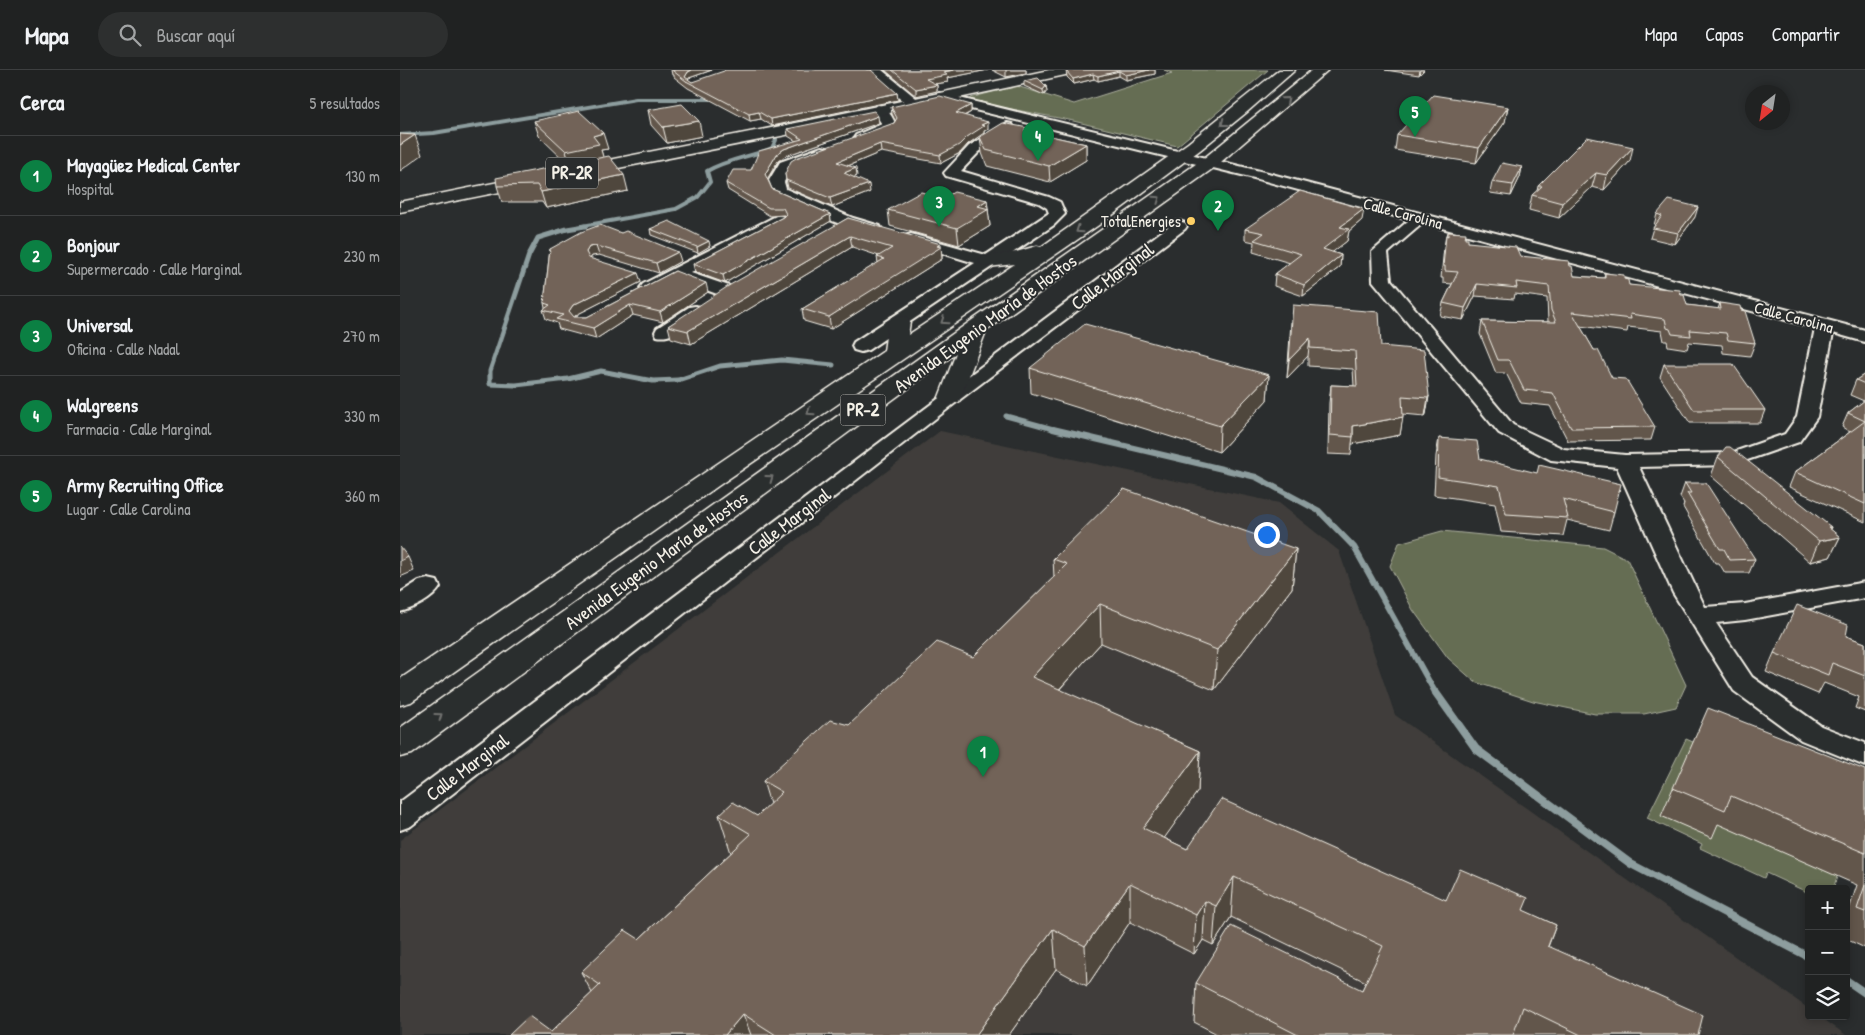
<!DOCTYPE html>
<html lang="es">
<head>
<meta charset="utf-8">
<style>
	:root { --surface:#202222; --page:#2d2f2f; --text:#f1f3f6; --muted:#a2a4a5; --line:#3d3f40; --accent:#0b8043 }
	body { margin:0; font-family:"Patrick Hand",sans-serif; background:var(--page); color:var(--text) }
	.controls { position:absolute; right:15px; bottom:15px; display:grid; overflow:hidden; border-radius:5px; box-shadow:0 2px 8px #0003 }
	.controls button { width:45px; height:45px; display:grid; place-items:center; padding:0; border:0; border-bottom:1px solid var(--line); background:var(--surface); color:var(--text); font:25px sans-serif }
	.compass { position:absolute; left:1345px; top:15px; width:45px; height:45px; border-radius:50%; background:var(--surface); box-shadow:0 2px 8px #0003; rotate:210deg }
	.you { position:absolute; left:866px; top:464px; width:18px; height:18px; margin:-12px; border:4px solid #fff; border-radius:50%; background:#1a73e8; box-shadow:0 0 0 8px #1a73e833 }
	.badge { display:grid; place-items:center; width:32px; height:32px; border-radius:50%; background:var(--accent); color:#fff; font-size:16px; font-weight:700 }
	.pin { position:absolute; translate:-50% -41px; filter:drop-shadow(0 1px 2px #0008) }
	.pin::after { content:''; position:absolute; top:26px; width:18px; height:15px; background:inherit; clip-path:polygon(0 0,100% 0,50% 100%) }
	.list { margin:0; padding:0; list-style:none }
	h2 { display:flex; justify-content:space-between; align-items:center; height:65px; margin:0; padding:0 20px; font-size:21px }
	h2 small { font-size:16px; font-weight:400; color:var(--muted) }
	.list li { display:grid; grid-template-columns:32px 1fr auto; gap:15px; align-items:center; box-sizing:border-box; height:80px; padding:0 20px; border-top:1px solid var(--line) }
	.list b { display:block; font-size:19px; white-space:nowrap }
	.list p { margin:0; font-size:16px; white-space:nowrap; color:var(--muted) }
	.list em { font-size:16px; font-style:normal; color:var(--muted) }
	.icon { flex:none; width:28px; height:28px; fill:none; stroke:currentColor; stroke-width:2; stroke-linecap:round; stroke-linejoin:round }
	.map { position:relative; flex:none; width:1465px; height:965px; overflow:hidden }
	header { display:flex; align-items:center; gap:30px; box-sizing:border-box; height:70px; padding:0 25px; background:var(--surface); border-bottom:1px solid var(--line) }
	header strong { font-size:24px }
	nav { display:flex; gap:28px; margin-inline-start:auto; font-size:18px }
	.search { width:350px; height:45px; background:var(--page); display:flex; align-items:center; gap:12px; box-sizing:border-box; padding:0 18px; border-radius:28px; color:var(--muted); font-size:19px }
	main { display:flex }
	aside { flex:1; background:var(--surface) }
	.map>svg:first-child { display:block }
	.built { fill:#403e3b }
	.green { fill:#656d53; stroke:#acaf9e }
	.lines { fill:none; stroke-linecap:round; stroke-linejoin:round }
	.stream-far3 { stroke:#8d9d9e; stroke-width:4 }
	.stream-far2 { stroke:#8d9d9e; stroke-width:5 }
	.stream-far1 { stroke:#8d9d9e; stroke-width:6 }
	.stream { stroke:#8d9d9e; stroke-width:8 }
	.minor-casing { stroke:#f4f1e8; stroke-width:4 }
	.primary-casing { stroke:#f4f1e8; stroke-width:3 }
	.trunk-casing { stroke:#f4f1e8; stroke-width:3 }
	.minor { fill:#2a2d2e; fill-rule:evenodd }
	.primary { fill:#2a2d2e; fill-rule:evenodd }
	.trunk { fill:#2a2d2e; fill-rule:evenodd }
	.wall { fill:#62564c; stroke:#f4f1e8 }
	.shaded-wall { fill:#50463e; stroke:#f4f1e8 }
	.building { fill:#726458; stroke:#f4f1e8 }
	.oneway { stroke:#71726f }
	.poi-dot { fill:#ffd166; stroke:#2a2d2e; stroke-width:2 }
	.labels { text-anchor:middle; stroke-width:4; stroke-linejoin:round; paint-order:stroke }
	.far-street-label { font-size:16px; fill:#f4f1e8; stroke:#2a2d2e }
	.far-poi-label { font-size:16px; fill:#f4f1e8; stroke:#2a2d2e; text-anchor:end }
	.shield { fill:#2a2d2e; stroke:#b7b6b0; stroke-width:1 }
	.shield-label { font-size:18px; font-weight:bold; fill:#f4f1e8 }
	.street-label { font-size:19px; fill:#f4f1e8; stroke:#2a2d2e }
</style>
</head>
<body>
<header>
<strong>Mapa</strong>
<div class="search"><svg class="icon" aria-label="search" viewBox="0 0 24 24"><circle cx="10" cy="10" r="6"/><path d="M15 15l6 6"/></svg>Buscar aquí</div>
<nav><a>Mapa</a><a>Capas</a><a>Compartir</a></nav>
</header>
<main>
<aside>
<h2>Cerca<small>5 resultados</small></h2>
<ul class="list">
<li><span class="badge">1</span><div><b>Mayagüez Medical Center</b><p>Hospital</p></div><em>130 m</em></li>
<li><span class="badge">2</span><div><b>Bonjour</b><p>Supermercado · Calle Marginal</p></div><em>230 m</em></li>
<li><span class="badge">3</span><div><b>Universal</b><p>Oficina · Calle Nadal</p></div><em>270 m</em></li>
<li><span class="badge">4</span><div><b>Walgreens</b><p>Farmacia · Calle Marginal</p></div><em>330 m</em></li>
<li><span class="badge">5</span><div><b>Army Recruiting Office</b><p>Lugar · Calle Carolina</p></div><em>360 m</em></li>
</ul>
</aside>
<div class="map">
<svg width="1465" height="965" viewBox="0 0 1465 965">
	<rect width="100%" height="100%" fill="#2a2d2e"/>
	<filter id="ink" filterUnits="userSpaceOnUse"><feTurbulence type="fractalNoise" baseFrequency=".02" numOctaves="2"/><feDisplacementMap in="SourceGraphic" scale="10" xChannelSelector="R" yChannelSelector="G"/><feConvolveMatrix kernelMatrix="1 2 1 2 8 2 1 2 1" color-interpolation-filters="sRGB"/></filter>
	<g filter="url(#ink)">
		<path class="built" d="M540,361L879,433L939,481L995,645L1409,939V946H1419L1446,965H0V770Z"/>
		<path class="green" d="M764,0H868L777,76L669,50L569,31L571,28L581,25L617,16L674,34L772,3Z
			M1042,461L1203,477L1227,489L1286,615L1276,637L1244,644H1195L1133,631L1075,612L1048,588L1013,540L990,496L999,473Z
			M1286,669L1458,742L1433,819H1409V823L1366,803L1364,808L1300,778L1302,774L1247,748Z"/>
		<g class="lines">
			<path class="stream-far3" d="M0,65L34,63L236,29H316
				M177,157L276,139L298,127L310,112L307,101C327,89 350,87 372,78L376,70L375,59"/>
			<path class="stream-far2" d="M185,156L167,159L138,168L129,185L90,301V314L116,315L168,309L201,301L253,311L278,310L320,296L382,290L433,295
				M606,346L657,360"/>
			<path class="stream-far1" d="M653,359L856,407L919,441L954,477L1036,624"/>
			<path class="stream" d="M1036,623L1076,679L1231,794L1409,887
				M1446,910L1465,923"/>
			<defs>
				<path id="minor" d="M469,0H482L521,32L519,35C505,38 477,11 469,0Z
					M539,23L864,102L1465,260V272L1433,263L1417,347L1399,372L1333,395L1239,397L1305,537L1345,534L1465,512V528L1345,550L1316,553L1352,607L1421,656L1465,673V696L1401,670L1334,621L1273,523L1217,397L1151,390L1099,363L973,211L972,182L1009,150L854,108L534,30L532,27ZM1023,153L1415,258L1397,347L1385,364L1331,383L1225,385L1164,379L1113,355L991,210L988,183Z
					M478,35C487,37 493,47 496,56L494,59L466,71H456L454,68L456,65L482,54L471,39Z
					M607,53L612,54L614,57L612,60L579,82L561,101L649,127L660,132L665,144L654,155L468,280L461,282L454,280L452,276L454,272L575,193L505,172L503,169L505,166L511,164L586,185L649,143L647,138L639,133L546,106L544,103L569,76Z
					M422,77L427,78L429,81L427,84L391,98L384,112L386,119L453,148L480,156L482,159L480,162C459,167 396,135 375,125L368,112L380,92Z
					M378,145L384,147L386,150L384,153L291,203L332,217L335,221L332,225L326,226L320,225L278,210L255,222L249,223L243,222L240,218L243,214Z
					M779,151L785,153L787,156L785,159L558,331L11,756L0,760V732L773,153Z
					M295,236L301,237L304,241L301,245C289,253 273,270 257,266L255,262L257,258L289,237Z
					M28,509L37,511L40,517C33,529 13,539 0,542V523L19,511Z"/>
				<path id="primary" d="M649,0H677L675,3L670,4L401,62L178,106L172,105L169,101L172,97L178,96L401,52Z
					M133,105L139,106L142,110L139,114L0,142V132Z"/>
				<path id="trunk" d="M879,0H895L847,42L800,80L703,152L318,416L11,632L0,635V609L484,281L488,252L491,247L499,246L507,247L510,252L508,265L615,194L588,197L581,195L578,191L581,187L616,182L637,176L641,177L788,73Z
					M912,0H928L815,97L586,261L559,332L551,334L543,332L539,327L556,283L12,684L0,687V658L568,253L803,89Z"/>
			</defs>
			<use href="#minor" class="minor-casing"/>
			<use href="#primary" class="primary-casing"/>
			<use href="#trunk" class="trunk-casing"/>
			<use href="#minor" class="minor"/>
			<use href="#primary" class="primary"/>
			<use href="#trunk" class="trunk"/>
		</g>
		<path class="wall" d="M271,0H312L289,8L288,10L292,12L497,23L498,30L372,56L361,49L350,51L288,18L274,7V5H272Z
			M485,0H588L547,8L548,12L535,14L537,15V21L516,26Z
			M592,0H626V3L606,7Z
			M672,0H755V4L726,10L719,6L698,11L694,9L674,14L667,7L666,1Z
			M985,0H1024L1019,5Z
			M624,11L646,16L647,21L644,25L624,16Z
			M571,35V42L565,46L588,59L584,61V63L568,74L560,83L541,93L481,82L448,96L457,106L454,107L470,122L432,137L388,118L385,104L494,53L495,50L492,44L491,37Z
			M1108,37L1105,52L1076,93L995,80L997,65Z
			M248,40L302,66L267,73L251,55Z
			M134,51L208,79L201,80L203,87L228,121L146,138L142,132H102L97,116L168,94L139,66Z
			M479,53L385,86L378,91L368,109L372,119L430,144L431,151L325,213L295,202L293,194L383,147L384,146V145L370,146L328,120L326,113L351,100L396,71L388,66L387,59Z
			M628,61L686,74V90L650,112L587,96L582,83L580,67Z
			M1230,91L1204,120L1192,117L1159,148L1129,140L1132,125L1137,121L1138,116Z
			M1122,97L1120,107L1111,126L1090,123L1092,112Z
			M544,128L587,130L590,156L559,175L490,156L488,140Z
			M1257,144L1295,147L1275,174L1250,168L1253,158L1255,155H1254Z
			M448,148L542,186V189L431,259L404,251L402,239L478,193L477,187L479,186L452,177L291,274L271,268L268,256Z
			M962,150L949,161L947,171L932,182L941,185L940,197L903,226L874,216L875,204L890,193L853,182L854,172L845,170V159Z
			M250,159L310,176L298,183L251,165Z
			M1048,162L1065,168L1068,172L1120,186L1170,196L1174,206L1204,208L1205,203L1224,209L1229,215L1281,225L1287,235L1318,239L1320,233L1341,240L1355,273L1350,286L1323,283L1322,275L1289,272L1287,279L1268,276L1267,271H1264L1262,261L1228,257L1227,262L1180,256L1194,280L1212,308L1255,357L1251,370L1168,371L1150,336L1121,333L1107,305L1105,303H1096L1080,264L1082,251L1148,252L1147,228L1115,224L1114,229L1075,226L1063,250L1040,246L1043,233L1052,214L1043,213V208H1041L1044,177L1046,165L1047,166Z
			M221,163L281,191L259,203L199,185L192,186L190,189L241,212L176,245L175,247H187L275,201L308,222L263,252L233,245L196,269L159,259L157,253L146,249L143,240L145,238L144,233L150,179Z
			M891,252L981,276L1029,326L1026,344L1025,346L1003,344L1000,365L952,374L951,385L928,384L929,333L931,315L954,316L953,299L908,296V286L887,308Z
			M1264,294L1365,340L1360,353H1290L1260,307Z
			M630,298L869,305L867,330L819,382L631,323Z
			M1465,304V452L1389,417L1395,402L1450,362L1442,357L1448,343L1464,331L1450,325L1456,310Z
			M1039,368L1080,389L1214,442L1209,460L1167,450L1163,466L1101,462L1095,434L1034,425L1036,386Z
			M1318,387L1431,457L1430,459L1440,467L1430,487L1410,492L1311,406Z
			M1285,413L1355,489L1349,503H1325L1319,493H1315L1283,437L1284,433L1280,427Z
			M896,479L892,518L814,620L701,573L659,620L800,681L798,721L764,768L787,779L1046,830L1124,841L1156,855L1148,877L1298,965H819L794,952L796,913L962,920L966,912L831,847L813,875L803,870L794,884L730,852L687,916L656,899L609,965H109L151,962L192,923L181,902L239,869L331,783L319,745L357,746L370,734L363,711L449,655L573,587L654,507L653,489Z
			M1446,566L1465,573V642L1455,638L1459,627L1424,613L1418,624L1366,602L1374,583Z
			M1465,700V878L1446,869V849L1457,815L1318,754L1312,768L1261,746L1273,718Z"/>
		<path class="shaded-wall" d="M292,0H312L289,8L287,12L285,7L288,2Z
			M554,0H588L547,8L548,12L527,15L526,9L543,2Z
			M606,0H626V3L606,7Z
			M749,0H755V4L726,10V5Z
			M1020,0H1024L1019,5Z
			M719,1V6L698,11V6Z
			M693,4L694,9L674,14L673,9Z
			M537,15V21L516,26V19Z
			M646,16L647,21L644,25L643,20Z
			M497,23L498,30L372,56L371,49Z
			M571,35V42L556,50V43Z
			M1108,37L1105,52L1076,93L1079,78Z
			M359,42L361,49L350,51L349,44Z
			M478,46L479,53L385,86L378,91L366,111L365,104L377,84L384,79Z
			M299,51L302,66L267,73L263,57Z
			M588,52V59L584,61V63L568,74L560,83L541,93L540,85L567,67L581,55Z
			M203,63L208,79L201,80L204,90L170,96L166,81L193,66Z
			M15,65L22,85L0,101V75Z
			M480,74L481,82L438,100L437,92Z
			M686,74V90L650,112L649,96Z
			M1233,77L1230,91L1204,120L1207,105Z
			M1122,97L1120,107L1111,126L1113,115Z
			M456,98L457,106L445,111L444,103Z
			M1196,103L1192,117L1159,148L1162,133Z
			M224,105L228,121L146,138L141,122Z
			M469,114L470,122L432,137L430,128Z
			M587,130L590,156L559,175L557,158L578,136Z
			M1298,137L1295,147L1275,174L1278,163Z
			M964,139L962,150L949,161L947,171L921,191L923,179L940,157Z
			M430,144L431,151L325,213L323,205Z
			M450,166L452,177L291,274L288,261Z
			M309,171L310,176L298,183L297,177Z
			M541,174L542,189L431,259L429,247Z
			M196,176L199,185L192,186L188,191L186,182L189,177Z
			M278,182L281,191L259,203L256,193Z
			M941,185L940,197L903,226L904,215Z
			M238,203L241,212L176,245L172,251L169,241L173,235Z
			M306,213L308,222L263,252L260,242Z
			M1077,214L1075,226L1063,250L1065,238Z
			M230,235L233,245L196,269L193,258Z
			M910,268L908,286L887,308L889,290Z
			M869,305L867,330L819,382L820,356Z
			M1029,326L1026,344L1025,346L1028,328Z
			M1003,347L1000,365L952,374L953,367V356Z
			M1428,457H1431L1425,470L1440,467L1430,487L1410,492L1419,471Z
			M896,479L892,518L814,620L817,580Z
			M8,487L14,501L0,507V491Z
			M700,534L701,573L634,647L632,607Z
			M800,681L798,721L743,798V758Z
			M834,807L831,847L813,875L816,836Z
			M730,813V852L687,916L685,876Z
			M805,831L803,870L794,884L796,845Z
			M653,859L656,899L609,965H576Z
			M343,944L351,965H325Z"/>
		<path class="building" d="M273,0H292L288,2L285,7L292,12L324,1L325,0H471L497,23L371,49L359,42L349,44L286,11L273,1Z
			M492,0H554L543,2L547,5L526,9L537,15L516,19Z
			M672,0H749L726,5L719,1L698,6L693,4L673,9L666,1Z
			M638,8L646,16L643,20L624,11Z
			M1033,25L1108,37L1079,78L997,65Z
			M540,26L571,35L556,43L588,52L581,55L584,56L567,67L559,75L540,85L480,74L437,92L456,98L444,103L469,114L430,128L386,110L385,104L391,91L396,88L494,53L497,48L491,37Z
			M282,34L299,51L263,57L248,40Z
			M179,41L203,63L193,66L199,74L166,81L134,51Z
			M474,41L478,46L384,79L377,84L365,104L372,119L430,144L323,205L293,194L383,147L386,144L383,138H369L326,113L333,100H351L359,81L402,69L387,59Z
			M603,53L628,58L624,60L686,74L649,96L586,80L580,67Z
			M0,64L15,65L0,75Z
			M1187,67L1233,77L1207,105L1196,103L1162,133L1132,125L1142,116H1138Z
			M209,86L224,105L141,122L137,115L97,116L96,108Z
			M1102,93L1122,97L1113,115L1092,112Z
			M900,121L964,139L940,157L949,159L923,179L941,185L904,215L875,204L901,184L854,170L864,163L845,159Z
			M521,122L544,128L554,122L587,130L578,136L589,139L557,158L488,140Z
			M1269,130L1298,137L1278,163L1253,158L1262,146L1257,144Z
			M448,148L541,174L537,176L541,177L429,247L402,239L484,189L477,187L492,178L450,166L288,261L268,256L330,215Z
			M269,151L309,171L297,177L250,159Z
			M200,155L221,163L226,161L278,182L256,193L196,176L189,177L186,182L189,188L238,203L173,235L169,241L174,247H187L275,201L306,213L260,242L230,235L193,258L156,249L163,245L143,240L150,235L144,233L150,179L181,162Z
			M1048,162L1066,163L1065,168H1068V172L1116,177L1120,186L1169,191L1170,196H1172L1174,206L1205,208V203L1224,205V209L1228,210L1229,215L1280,220L1281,225H1284L1287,235L1321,239L1320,233L1340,236L1341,240L1345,241L1355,273L1328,270L1326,263L1290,260L1291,266L1272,264L1270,259L1267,258L1265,249L1230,244L1231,249L1172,242L1194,280H1198L1212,308L1226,309L1255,357L1171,358L1153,323L1124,320L1110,292L1108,290H1098L1082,251L1156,252L1151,240L1149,216L1116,212L1117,218L1077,214L1065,238L1043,233L1058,202L1045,201V196H1043L1046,165L1048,166Z
			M893,235L979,242L981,276L1024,280L1029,326L1028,328L1002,326L1003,347L953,356V367L930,365L931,315L957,316L955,281L910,278V268L889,290Z
			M685,254L869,305L820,356L630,298Z
			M1264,294H1333L1365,340H1294Z
			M1465,304V314L1456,310Z
			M1465,330V434L1395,402L1465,351L1448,343Z
			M1039,368L1077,371L1080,389L1137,403L1139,395L1221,414L1214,442L1163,429L1168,448L1106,444L1099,416L1038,407Z
			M1326,377H1330L1431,457H1428L1440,467L1419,471L1318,387Z
			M1285,413H1306L1355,489L1330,490L1324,479H1320L1287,423H1291Z
			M724,419L896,479L817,580L700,534L632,607L800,681L743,758L787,779L821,729L1046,830L1060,799L1128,828L1123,840L1156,855L1148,876L1303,945L1298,965H1181L1123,937L1113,965H898L796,913L831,856L962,920L983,876L834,807L816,836L805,831L796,845L730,813L685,876L653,859L576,965H376L343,944L325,965H109L129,946L151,962L200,915L181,902L225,860L239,869L351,764L319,745L333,732L357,746L382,722L363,711L430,650L449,655L537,572L573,587L667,494L653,489Z
			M0,477L8,487L0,491Z
			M1397,535L1448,555L1446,566L1465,573V606L1432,593L1428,605L1374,583Z
			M1308,638L1465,700V783L1331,726L1325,740L1273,718Z
			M1465,815V842L1457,839Z"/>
		<defs><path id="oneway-chevron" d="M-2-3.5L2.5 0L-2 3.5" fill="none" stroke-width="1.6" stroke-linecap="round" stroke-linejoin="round" transform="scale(1.25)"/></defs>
		<g class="oneway">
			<use href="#oneway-chevron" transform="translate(886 30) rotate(-40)"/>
			<use href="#oneway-chevron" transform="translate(824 53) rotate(142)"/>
			<use href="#oneway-chevron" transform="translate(757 129) rotate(-35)"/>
			<use href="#oneway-chevron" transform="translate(679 160) rotate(145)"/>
			<use href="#oneway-chevron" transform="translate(544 251) rotate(146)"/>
			<use href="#oneway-chevron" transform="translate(410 342) rotate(146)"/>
			<use href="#oneway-chevron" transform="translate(370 408) rotate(-36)"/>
			<use href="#oneway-chevron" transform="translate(39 646) rotate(-36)"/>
		</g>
	</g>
	<circle class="poi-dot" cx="791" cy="151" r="5"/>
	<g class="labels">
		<g class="far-street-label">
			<text transform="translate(1003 143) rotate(15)" y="6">Calle Carolina</text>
			<text transform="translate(1394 247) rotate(15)" y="6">Calle Carolina</text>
		</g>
		<g class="far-poi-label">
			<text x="781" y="157">TotalEnergies</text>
		</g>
		<g class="shield">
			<rect x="146" y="87.5" width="52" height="31" rx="4"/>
			<rect x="440.5" y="324.5" width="45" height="31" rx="4"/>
		</g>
		<g class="shield-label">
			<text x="172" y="109">PR-2R</text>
			<text x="463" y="346">PR-2</text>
		</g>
		<g class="street-label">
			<text transform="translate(712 206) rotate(-37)" y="7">Calle Marginal</text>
			<text transform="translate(585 253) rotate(-36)" y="7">Avenida Eugenio María de Hostos</text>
			<text transform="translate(389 451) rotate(-37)" y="7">Calle Marginal</text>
			<text transform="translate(256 490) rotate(-36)" y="7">Avenida Eugenio María de Hostos</text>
			<text transform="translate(67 697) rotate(-37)" y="7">Calle Marginal</text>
		</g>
	</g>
</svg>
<div class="controls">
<button>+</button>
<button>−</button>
<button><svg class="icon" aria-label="layers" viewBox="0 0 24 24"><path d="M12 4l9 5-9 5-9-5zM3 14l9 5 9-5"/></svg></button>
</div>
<svg class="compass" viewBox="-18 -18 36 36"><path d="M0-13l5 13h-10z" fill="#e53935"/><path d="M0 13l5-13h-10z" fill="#a2a4a5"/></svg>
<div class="you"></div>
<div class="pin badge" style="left:583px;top:707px">1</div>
<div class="pin badge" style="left:818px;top:161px">2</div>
<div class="pin badge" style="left:539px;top:157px">3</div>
<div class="pin badge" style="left:638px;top:91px">4</div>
<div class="pin badge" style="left:1015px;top:67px">5</div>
</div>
</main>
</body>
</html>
